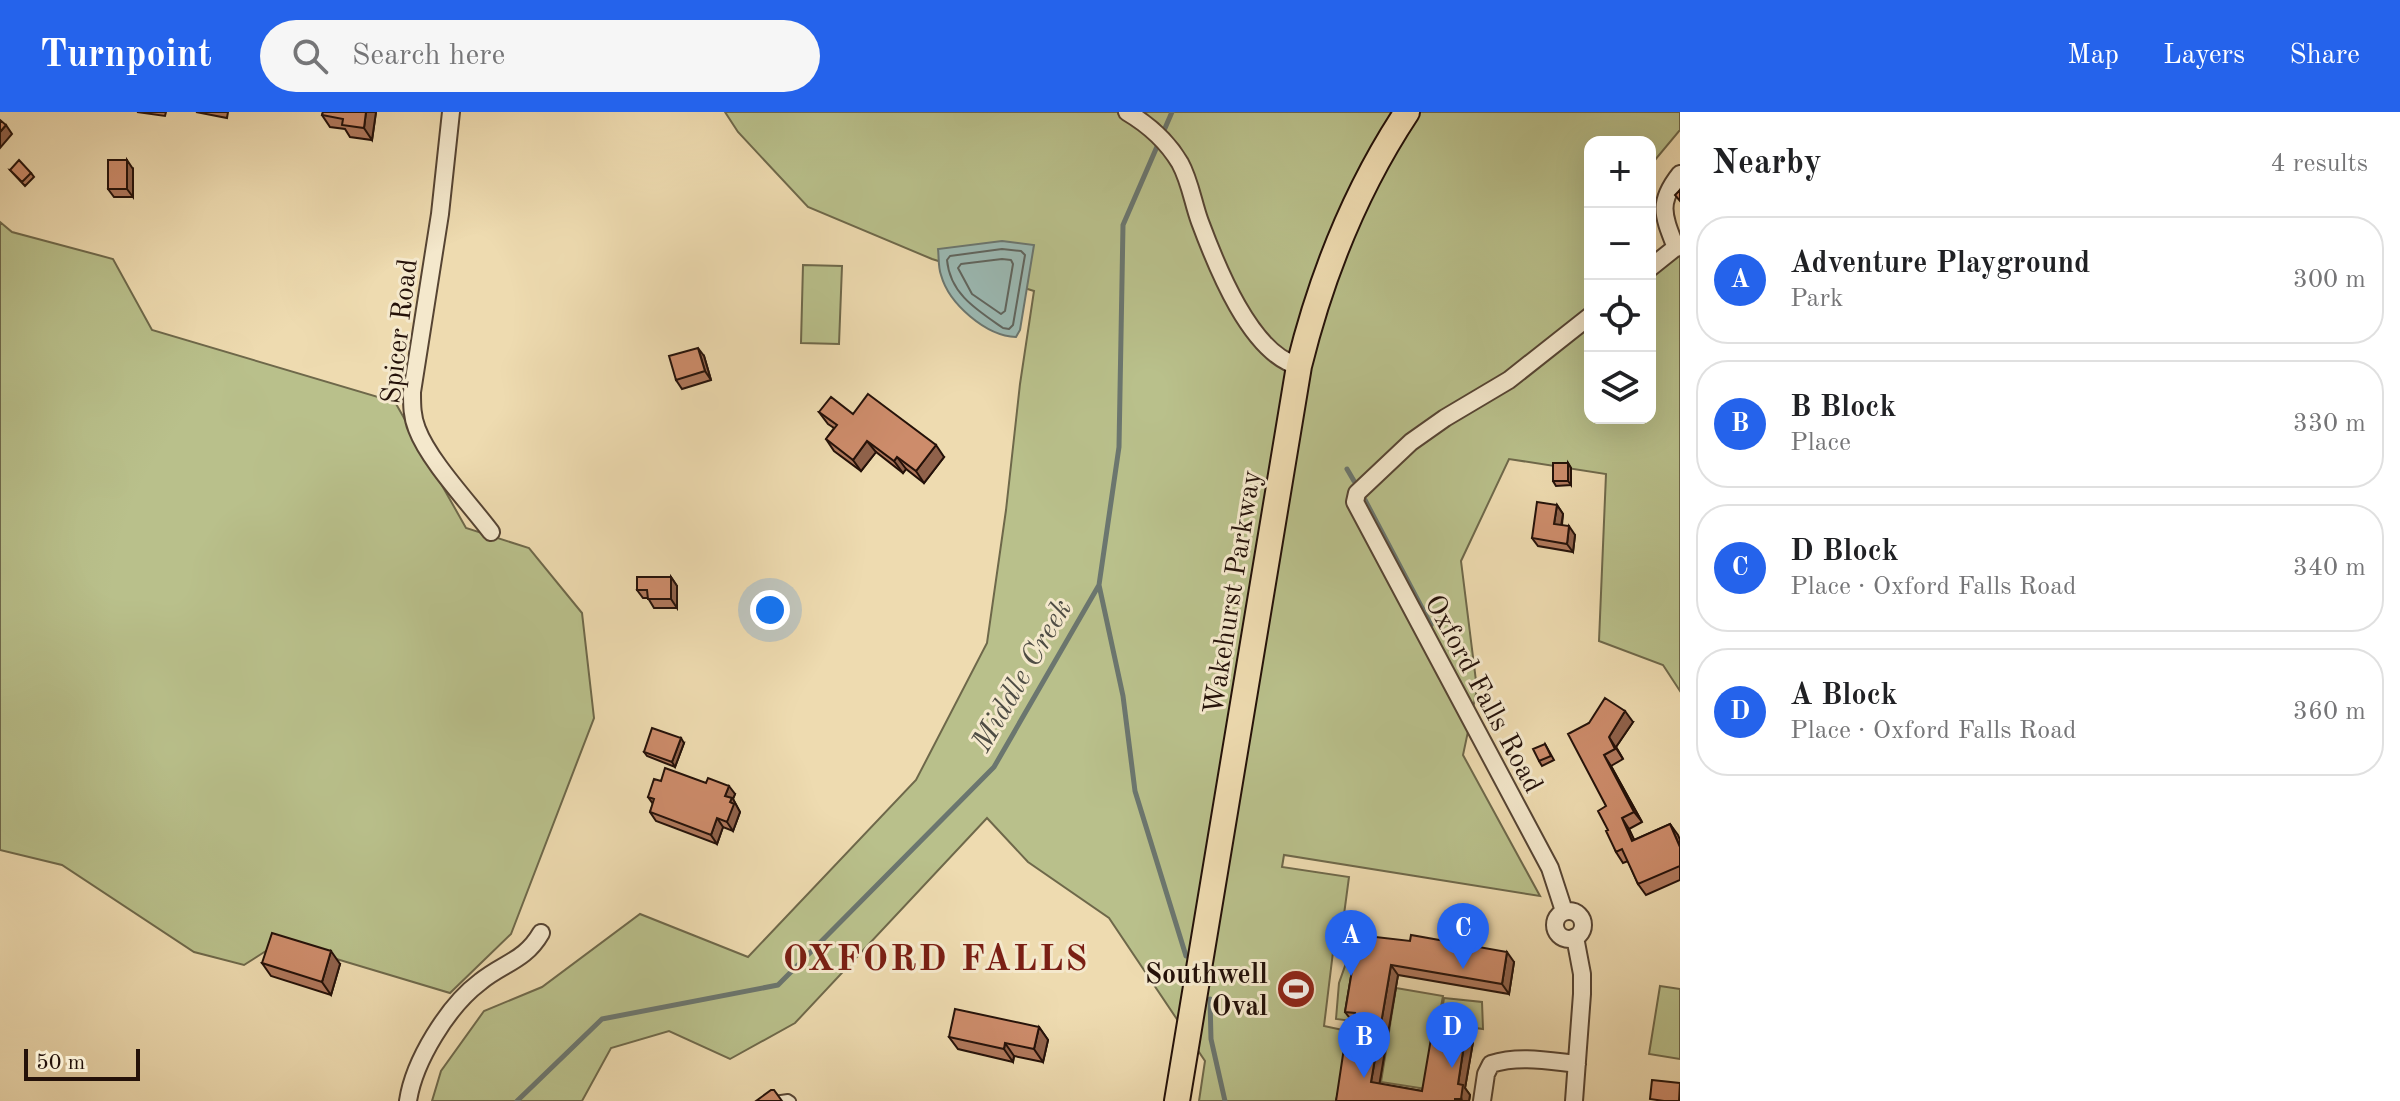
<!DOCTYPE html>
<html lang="en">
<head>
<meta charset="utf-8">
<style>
	:root { --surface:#fff; --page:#f6f6f6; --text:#202124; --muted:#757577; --line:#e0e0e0; --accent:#2563eb }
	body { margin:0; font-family:"Old Standard TT",serif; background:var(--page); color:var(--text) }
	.controls { position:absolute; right:24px; top:24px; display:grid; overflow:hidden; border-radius:16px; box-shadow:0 8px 32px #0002 }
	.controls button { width:72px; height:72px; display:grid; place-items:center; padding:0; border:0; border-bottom:2px solid var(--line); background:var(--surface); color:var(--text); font:40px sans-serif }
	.scale { position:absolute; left:24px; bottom:20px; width:116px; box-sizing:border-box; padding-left:8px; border:4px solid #241109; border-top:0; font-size:22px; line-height:28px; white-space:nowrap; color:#241109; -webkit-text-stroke:6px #f4e8cc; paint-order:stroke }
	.you { position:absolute; left:770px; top:498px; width:28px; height:28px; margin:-20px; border:6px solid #fff; border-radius:50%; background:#1a73e8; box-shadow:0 0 0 12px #1a73e833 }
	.badge { display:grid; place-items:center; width:52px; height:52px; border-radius:50%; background:var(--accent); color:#fff; font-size:26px; font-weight:700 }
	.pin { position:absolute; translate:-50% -66px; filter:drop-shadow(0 2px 4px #0008) }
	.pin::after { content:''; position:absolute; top:42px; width:28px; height:24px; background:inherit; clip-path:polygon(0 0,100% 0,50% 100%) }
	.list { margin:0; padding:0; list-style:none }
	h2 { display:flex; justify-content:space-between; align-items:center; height:104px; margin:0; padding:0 32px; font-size:34px }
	h2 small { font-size:26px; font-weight:400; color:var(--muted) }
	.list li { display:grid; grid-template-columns:52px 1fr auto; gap:24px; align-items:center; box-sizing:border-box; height:128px; margin:0 16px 16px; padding:0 16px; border:2px solid var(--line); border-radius:32px }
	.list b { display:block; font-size:30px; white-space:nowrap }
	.list p { margin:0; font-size:26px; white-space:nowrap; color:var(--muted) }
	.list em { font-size:26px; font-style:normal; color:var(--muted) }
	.icon { flex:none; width:44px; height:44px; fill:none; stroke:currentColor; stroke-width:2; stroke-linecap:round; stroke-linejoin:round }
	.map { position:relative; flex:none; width:1680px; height:989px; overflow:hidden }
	header { display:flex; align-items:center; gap:48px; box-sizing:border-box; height:112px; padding:0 40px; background:var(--accent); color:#fff }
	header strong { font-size:38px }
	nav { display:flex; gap:44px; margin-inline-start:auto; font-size:28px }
	.search { width:560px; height:72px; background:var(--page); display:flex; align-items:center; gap:20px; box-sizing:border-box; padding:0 28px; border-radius:44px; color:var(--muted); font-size:30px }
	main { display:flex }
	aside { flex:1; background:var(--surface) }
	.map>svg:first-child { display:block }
	.green { fill:#b9c08b; stroke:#6e684a; stroke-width:2 }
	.water { fill:#9bb9b3; stroke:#6b766f; stroke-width:2 }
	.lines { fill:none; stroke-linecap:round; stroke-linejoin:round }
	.shore { stroke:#60655e; stroke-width:2 }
	.stream { stroke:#6b766f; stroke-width:5 }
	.lane-casing { stroke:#564433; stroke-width:12 }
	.street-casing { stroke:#564433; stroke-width:20 }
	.primary-casing { stroke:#241109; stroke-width:28 }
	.lane { stroke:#f4e8cc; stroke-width:8 }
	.street { stroke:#f4e8cc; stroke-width:16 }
	.primary { stroke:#eedbb0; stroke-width:24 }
	.wall { fill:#b0785c; stroke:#241109; stroke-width:2 }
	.shaded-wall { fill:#90624b; stroke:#241109; stroke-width:2 }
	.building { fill:#cd8c6b; stroke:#241109; stroke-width:2 }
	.labels { text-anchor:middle; stroke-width:6; stroke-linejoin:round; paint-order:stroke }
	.street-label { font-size:28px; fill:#241109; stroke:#f4e8cc }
	.poi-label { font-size:28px; font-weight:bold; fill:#241109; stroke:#f4e8cc; text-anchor:end }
	.water-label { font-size:30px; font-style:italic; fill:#4e4c44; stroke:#f4e8cc }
	.district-label { font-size:36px; font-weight:bold; letter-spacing:2px; fill:#7a1f14; stroke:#f4e8cc }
</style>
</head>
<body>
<header>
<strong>Turnpoint</strong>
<div class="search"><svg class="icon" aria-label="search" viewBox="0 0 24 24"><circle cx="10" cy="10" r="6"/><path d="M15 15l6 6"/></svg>Search here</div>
<nav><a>Map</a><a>Layers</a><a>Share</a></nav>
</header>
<main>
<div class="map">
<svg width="1680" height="989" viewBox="0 0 1680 989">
	<rect width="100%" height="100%" fill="#eedbb0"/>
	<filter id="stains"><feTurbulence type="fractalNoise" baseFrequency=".0025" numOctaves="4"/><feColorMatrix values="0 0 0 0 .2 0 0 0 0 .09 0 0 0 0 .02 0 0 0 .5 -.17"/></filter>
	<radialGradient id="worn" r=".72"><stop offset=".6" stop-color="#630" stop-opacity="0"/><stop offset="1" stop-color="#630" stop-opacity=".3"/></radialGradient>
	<path class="green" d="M725,0H1680V18L1650,54V30H1590V135L1587,139L1590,142V306H1650V166L1680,143V579L1663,553L1599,529L1606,362L1509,347L1461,449L1477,577L1463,643L1540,784L1284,743L1282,755L1349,765L1341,825L1333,840L1324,914L1347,919L1351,926L1344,989H1199L1205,949L1109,806L1028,750L987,706L795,911L730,947L669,919L611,936L582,989H432L441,959L484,899L542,875L640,802L748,845L916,668L987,531L1006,398L1020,272L1034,179L932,147L808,95L738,20Z
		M0,110L12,120L113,147L152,218L395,290L466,416L529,436L582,501L594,606L511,822L450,881L280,830L244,853L194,840L62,753L0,738Z
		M803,153L842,154L839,232L801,231Z
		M1365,832L1352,909L1336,907L1339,871L1351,837Z
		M1660,874L1680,877V947L1649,942Z
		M1396,876L1443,884L1426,977L1381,970Z
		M1444,886L1482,890L1483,917L1440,911Z"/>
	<path class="water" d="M1002,129L1034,133L1020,218L1016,225C986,224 949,192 941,163C938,155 939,145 938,137Z"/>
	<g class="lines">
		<path class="shore" d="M1002,137L1021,139L1025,143L1013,213L1009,217L1003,216C977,198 950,182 947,148L950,144Z
			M1002,147L1011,148L1013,152L1005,199L1001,202L972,182L958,156L961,152Z"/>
		<path class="stream" d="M1347,357L1354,369
			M1365,388L1431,513
			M1099,473L1123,584L1135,679L1186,844
			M1210,887L1211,927L1225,989
			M517,989L602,907L778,873L994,655L1099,473L1119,335L1123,113L1172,0"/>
		<defs>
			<path id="lane" d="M774,989L788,987L791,989"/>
			<path id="street" d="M451,0L440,102L412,280C412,293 412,305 417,317C429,349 470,392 491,420
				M1127,0C1149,13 1167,29 1180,51C1190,69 1193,91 1200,110C1216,153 1251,243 1299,254
				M1676,136C1663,103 1657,91 1680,62
				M1650,156L1680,132
				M1555 813a14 14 0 1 1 28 0a14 14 0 1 1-28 0Z
				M1564,799L1550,756L1355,390L1357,381L1411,330L1445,306L1509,268L1590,204
				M408,989C414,949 448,894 480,870C503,851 525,849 541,821
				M1482,989L1486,962L1491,952C1519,943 1549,949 1577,952
				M1574,989L1582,882V862L1575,825"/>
			<path id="primary" d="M1177,989L1299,254C1321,165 1356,77 1407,0"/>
		</defs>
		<use href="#lane" class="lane-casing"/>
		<use href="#street" class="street-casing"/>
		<use href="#primary" class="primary-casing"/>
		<use href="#lane" class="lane"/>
		<use href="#street" class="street"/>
		<use href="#primary" class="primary"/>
	</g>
	<path class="wall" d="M137,0H166L165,4Z
		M196,0H228L227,6Z
		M323,0H376L372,28L350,25L345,17L330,15L322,3Z
		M133,57V85H114L108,77Z
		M10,58L31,61L34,65L25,74Z
		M704,244L711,268L682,277L676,268Z
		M819,300L853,302L944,345L924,371L906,357L903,361L876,340L861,359L834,339L826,327L834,316L828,312Z
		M1568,351L1571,356V373L1556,374L1553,369Z
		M1557,393L1563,402L1562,413L1575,423L1573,440L1538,434L1532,426Z
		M671,465L677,474V496H654L648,486H643L637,478Z
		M1633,610L1616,635L1623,647L1611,654L1642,710L1629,717L1634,728L1670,712L1680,728V768L1646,783L1638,772L1628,749L1623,751L1616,740L1608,718L1606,694L1589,611Z
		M684,631L675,655L647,644L644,640Z
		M1545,632L1554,648L1542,654L1539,649Z
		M661,669L735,682L733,687L740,700L733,719L723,715L717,732L656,709L650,700L653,692L648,685Z
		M1358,823L1514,850L1509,882L1398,863L1379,972L1422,979L1466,920L1473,930L1465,976L1470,983L1469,989H1336L1354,910L1352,909L1345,900Z
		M262,851L340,852L331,883L271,864Z
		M1039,915L1048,928L1043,950L1014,944L1013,950L958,937L949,925Z"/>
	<path class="shaded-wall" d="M366,0H376L372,28L364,16Z
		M6,13L12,22L0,36V20Z
		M127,48L133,57V85L127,77Z
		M698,236L704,244L711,268L705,259Z
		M867,329L876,340L861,359L853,348Z
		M936,333L944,345L924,371L916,359Z
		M897,345L906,357L903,361L894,349Z
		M1568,351L1571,356V373L1568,369Z
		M1557,393L1563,402L1560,421L1554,412Z
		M1569,414L1575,423L1573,440L1567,432Z
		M671,465L677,474V496L671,487Z
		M1625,599L1633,610L1616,635L1623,647L1609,625Z
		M681,626L684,631L675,655L672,650Z
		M1604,643L1611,654L1642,710L1634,700Z
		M729,674L735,682L733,687L740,700L733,719L727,710L725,684Z
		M717,706L723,715L717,732L711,723Z
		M1622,706L1629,717L1640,740L1632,729Z
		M1670,712L1678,723L1680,728V735Z
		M331,839L340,852L331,883L322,870Z
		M1507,840L1514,850L1509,882L1502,872Z
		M1391,853L1398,863L1378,980L1371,970Z
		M1039,915L1048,928L1043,950L1034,937Z
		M1466,920L1473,930L1465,976L1470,983L1469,989H1462L1458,972Z
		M1005,931L1014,944L1013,950L1004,937Z"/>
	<path class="building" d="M323,0H366L364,16L342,13L343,7L322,3Z
		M0,8L6,13L0,20Z
		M19,48L31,61L22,70L10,58Z
		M108,48H127V77H108Z
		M1680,78V89L1675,83Z
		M698,236L705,259L676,268L669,244Z
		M868,282L936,333L916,359L897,345L894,349L867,329L853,348L826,327L837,313L819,300L831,285L853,302Z
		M1553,351H1568V369H1553Z
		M1537,390L1557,393L1554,412L1569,414L1567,432L1532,426Z
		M637,465H671V487H648L647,478H637Z
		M1605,586L1625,599L1609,625L1615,637L1604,643L1634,700L1622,706L1632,729L1670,712L1680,735V754L1638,772L1622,737L1616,740L1606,719L1608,718L1598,699L1606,694L1568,622L1589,611Z
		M652,616L681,626L672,650L644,640Z
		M1545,632L1551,644L1539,649L1533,637Z
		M665,656L706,671L708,666L729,674L725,684L732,686L730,690L734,692L727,710L717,706L711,723L650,700L654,687L648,685L654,667L661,669Z
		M272,821L331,839L322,870L262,851Z
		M1358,823L1410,829L1411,823L1507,840L1502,872L1391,853L1371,970L1422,979L1433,915L1466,920L1458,972L1463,973L1461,987H1455V989H1336L1344,936L1348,937L1355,901L1345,900Z
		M955,897L1039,915L1034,937L1005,931L1004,937L949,925Z
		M1652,968L1680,971L1679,989H1664L1650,987Z
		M771,978H774L782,989H756Z"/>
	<defs>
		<symbol id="stadium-disc" viewBox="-11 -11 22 22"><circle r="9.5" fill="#8f2418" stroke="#f4e8cc"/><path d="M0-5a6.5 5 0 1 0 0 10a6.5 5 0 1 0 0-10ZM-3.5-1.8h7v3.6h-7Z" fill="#fff"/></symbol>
	</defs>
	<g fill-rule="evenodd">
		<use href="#stadium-disc" x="1274" y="855" width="44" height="44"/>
	</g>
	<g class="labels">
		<g class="street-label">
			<text transform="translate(398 219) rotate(-83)" y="10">Spicer Road</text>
			<text transform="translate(1231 480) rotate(-81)" y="10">Wakehurst Parkway</text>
			<text transform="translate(1485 581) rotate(62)" y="10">Oxford Falls Road</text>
		</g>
		<g class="poi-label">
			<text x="1268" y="871">Southwell<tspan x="1268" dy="32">Oval</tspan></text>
		</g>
		<g class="water-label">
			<text transform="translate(1021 563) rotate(-60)" y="10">Middle Creek</text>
		</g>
		<g class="district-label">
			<text x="936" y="858">OXFORD FALLS</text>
		</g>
	</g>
	<rect width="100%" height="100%" filter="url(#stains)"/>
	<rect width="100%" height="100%" fill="url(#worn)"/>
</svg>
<div class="controls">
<button>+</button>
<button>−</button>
<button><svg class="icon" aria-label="locate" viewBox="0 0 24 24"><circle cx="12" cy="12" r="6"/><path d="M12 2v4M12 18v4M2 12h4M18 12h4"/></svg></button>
<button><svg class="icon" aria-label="layers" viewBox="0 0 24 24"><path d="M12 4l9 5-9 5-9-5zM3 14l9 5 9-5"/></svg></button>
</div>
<div class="scale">50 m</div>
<div class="you"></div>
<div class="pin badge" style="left:1351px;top:864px">A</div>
<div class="pin badge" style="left:1364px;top:966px">B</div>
<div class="pin badge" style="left:1463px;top:857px">C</div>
<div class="pin badge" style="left:1452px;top:956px">D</div>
</div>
<aside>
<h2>Nearby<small>4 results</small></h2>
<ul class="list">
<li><span class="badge">A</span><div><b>Adventure Playground</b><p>Park</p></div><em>300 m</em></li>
<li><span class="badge">B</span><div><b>B Block</b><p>Place</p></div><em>330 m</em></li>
<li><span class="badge">C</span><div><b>D Block</b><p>Place · Oxford Falls Road</p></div><em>340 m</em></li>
<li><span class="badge">D</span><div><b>A Block</b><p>Place · Oxford Falls Road</p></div><em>360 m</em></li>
</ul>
</aside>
</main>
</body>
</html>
